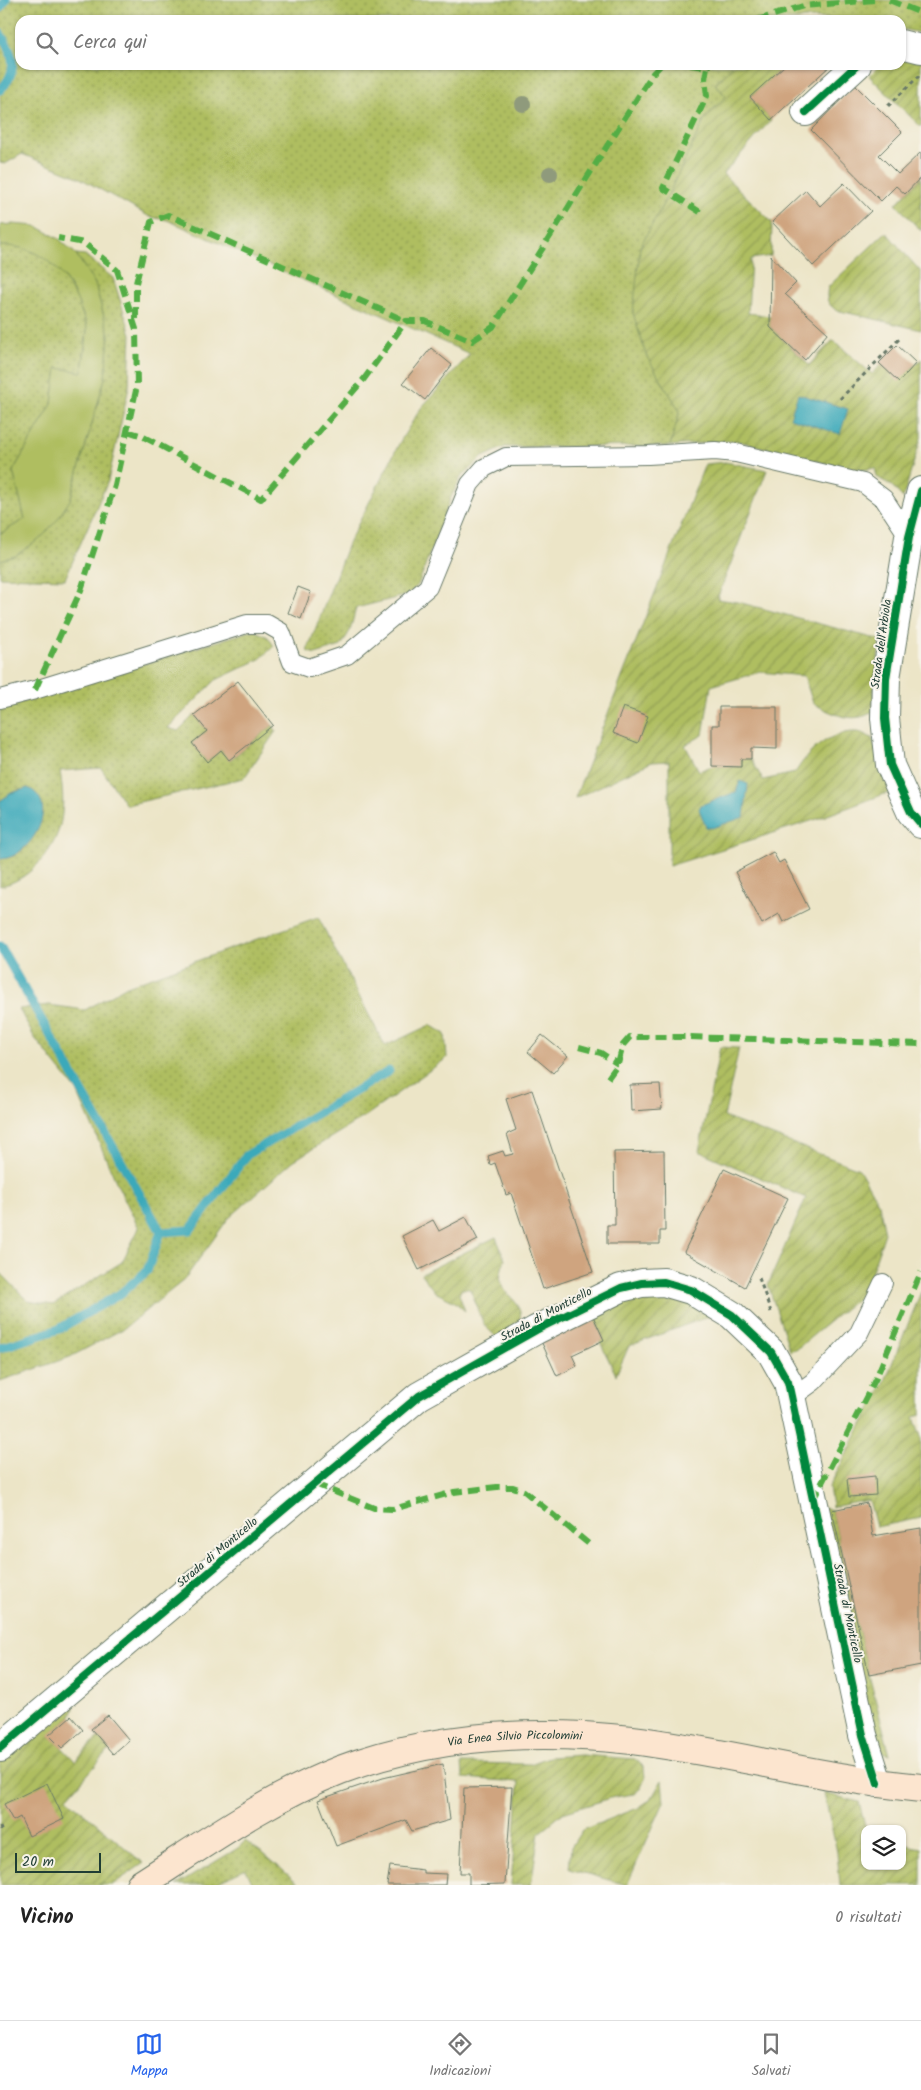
<!DOCTYPE html>
<html lang="it">
<head>
<meta charset="utf-8">
<style>
	:root { --surface:#fff; --page:#f6f6f6; --text:#222; --muted:#767676; --line:#e0e0e0; --accent:#2563eb }
	body { margin:0; font-family:Kalam,sans-serif; background:var(--page); color:var(--text) }
	.controls { position:absolute; right:15px; bottom:15px; display:grid; overflow:hidden; border-radius:10px; box-shadow:0 1px 4px #0004 }
	.controls button { width:45px; height:45px; display:grid; place-items:center; padding:0; border:0; border-bottom:1px solid var(--line); background:var(--surface); color:var(--text); font:25px sans-serif }
	.scale { position:absolute; left:15px; bottom:12px; width:86px; box-sizing:border-box; padding-left:5px; border:2px solid #1f3d34; border-top:0; font-size:14px; line-height:18px; white-space:nowrap; color:#1f3d34; -webkit-text-stroke:4px #f7f3e8; paint-order:stroke }
	.list { margin:0; padding:0; list-style:none }
	h2 { display:flex; justify-content:space-between; align-items:center; height:65px; margin:0; padding:0 20px; font-size:21px }
	h2 small { font-size:16px; font-weight:400; color:var(--muted) }
	.icon { flex:none; width:28px; height:28px; fill:none; stroke:currentColor; stroke-width:2; stroke-linecap:round; stroke-linejoin:round }
	.map { position:relative; flex:none; width:921px; height:1885px; overflow:hidden }
	.search { position:absolute; background:var(--surface); box-shadow:0 1px 4px #0004; left:15px; right:15px; top:15px; height:55px; display:flex; align-items:center; gap:12px; box-sizing:border-box; padding:0 18px; border-radius:15px; color:var(--muted); font-size:19px }
	.sheet { height:135px; background:var(--surface) }
	nav { display:flex; justify-content:space-around; align-items:center; box-sizing:border-box; height:70px; border-top:1px solid var(--line); background:var(--surface); font-size:14px; color:var(--muted) }
	nav a { display:grid; justify-items:center; gap:2px }
	nav .on { color:var(--accent) }
	.map>svg:first-child { display:block }
	.grass { fill:url(#grass-dots); stroke:#677e4a }
	.park { fill:#afbe61; stroke:#677e4a }
	.garden { fill:url(#garden-furrows); stroke:#677e4a }
	.water { fill:#3ba9ba; stroke:#2d7377 }
	.lines { fill:none; stroke-linecap:round; stroke-linejoin:round }
	.stream { stroke:#3ba9ba; stroke-width:9 }
	.building { fill:#cfa47f }
	.lane-casing { stroke:#677867; stroke-width:20 }
	.street-casing { stroke:#677867; stroke-width:30 }
	.secondary-casing { stroke:#677867; stroke-width:30 }
	.path { stroke:#677867; stroke-width:3; stroke-dasharray:4 4; stroke-linecap:butt }
	.lane { stroke:#fff; stroke-width:18 }
	.street { stroke:#fff; stroke-width:28 }
	.secondary { stroke:#fce5cf; stroke-width:28 }
	.quiet { stroke:#52ad45; stroke-width:6; stroke-dasharray:12 6; stroke-linecap:butt }
	.cycleway-casing { stroke:#f7f3e8; stroke-width:11 }
	.cycleway { stroke:#00873e; stroke-width:8 }
	.tree { fill:#8f9a7c }
	.labels { text-anchor:middle; stroke-width:4; stroke-linejoin:round; paint-order:stroke }
	.street-label { font-size:12px; fill:#1f3d34; stroke:#f7f3e8 }
</style>
</head>
<body>
<div class="map">
<svg width="921" height="1885" viewBox="0 0 921 1885">
	<defs>
		<pattern id="grass-dots" width="8" height="8" patternUnits="userSpaceOnUse" patternTransform="scale(1.25)"><rect width="8" height="8" fill="#afbe61"/><path d="M2 2h.1M6 6h.1" fill="none" stroke="#8e9c51" stroke-width="1.8" stroke-linecap="round"/></pattern>
		<pattern id="garden-furrows" width="10" height="10" patternUnits="userSpaceOnUse" patternTransform="scale(1.25)"><rect width="10" height="10" fill="#afbe61"/><path d="M-1 1l2-2M0 10L10 0M9 11l2-2" fill="none" stroke="#8e9c51"/></pattern>
	</defs>
	<rect width="100%" height="100%" fill="#f7f3e8"/>
	<filter id="ink" filterUnits="userSpaceOnUse"><feTurbulence type="fractalNoise" baseFrequency=".02" numOctaves="2"/><feDisplacementMap in="SourceGraphic" scale="10" xChannelSelector="R" yChannelSelector="G"/><feConvolveMatrix kernelMatrix="1 2 1 2 8 2 1 2 1" color-interpolation-filters="sRGB"/></filter>
	<filter id="wash" filterUnits="userSpaceOnUse"><feTurbulence type="fractalNoise" baseFrequency=".0096" numOctaves="4" result="noise"/><feDisplacementMap in="SourceGraphic" scale="20" xChannelSelector="R" yChannelSelector="G"/><feGaussianBlur stdDeviation="1.12" result="paint"/><feColorMatrix in="noise" values="0 0 0 0 0 0 0 0 0 0 0 0 0 0 0 0 0 1.4 0 .05"/><feComposite in="paint" operator="in"/></filter>
	<g filter="url(#wash)">
		<rect width="100%" height="100%" fill="#ece5c7"/>
		<path class="grass" d="M0,0H921V33L901,29V20L804,18L798,20H20V65H733L715,84L726,96L706,117L668,195L640,247L646,355L680,411L670,446L505,447L483,457L462,476L451,497L418,585L408,595L356,608L350,631L341,646L315,654L307,651L348,544L401,440L421,408L470,354L167,220L150,217L78,177L22,154L5,164L0,163Z
			M13,245L37,252L60,271L77,299L87,328L82,372L57,368L52,404L13,471L25,519L0,534V246Z
			M76,254L85,255L113,278L131,334L129,387L108,481L65,579L0,577V560L15,556L70,500L105,378L109,335L95,284Z
			M254,630L268,637L274,646L260,659L216,680L168,728L178,731L194,715L207,731L192,743L207,762L221,750L230,760L273,725L276,731L244,778L126,805L101,768L60,771C66,808 64,837 37,865C26,876 15,883 0,886V859L14,856L25,848L20,789L0,801V708Z
			M318,917L385,1046L430,1025L445,1034L447,1058L367,1115L293,1161L228,1219L184,1280L123,1329L70,1357L0,1381V1272L28,1301L53,1305L122,1262L139,1228L117,1184L77,1091L34,1037L19,1009L49,1005L85,1010L127,986Z
			M823,1507L832,1510L869,1675L890,1755L883,1752L876,1745Z
			M245,1841L264,1854L300,1885H253L246,1869L212,1885H177L238,1848Z
			M137,1858L144,1863L112,1885H98Z"/>
		<path class="park" d="M13,224L36,226L58,238L76,254L95,284L109,335L105,378L70,500L57,520L40,539L15,556L0,560V534L25,519L13,471L52,404L57,368L82,372C83,358 87,343 87,330C87,322 82,314 80,307C67,272 39,244 0,246V225Z"/>
		<path class="garden" d="M901,51L921,58V127L869,76L880,65H901Z
			M733,65H785L750,97L771,120L723,174L772,222L771,256L751,259L748,313L770,316V327L809,365L833,340L872,374L881,365L899,381L921,359V438L903,498L892,486L877,477L875,468L856,471L738,441H726L670,446L680,411L646,355L633,313L640,247L668,195L706,117L726,96L715,84Z
			M921,177V231L896,204Z
			M886,232L921,272V330L836,310C826,303 826,298 828,287Z
			M725,462L767,470L717,599L738,602L880,640L872,712C854,725 830,713 813,703L804,676L760,672L711,686L703,735L685,745L699,771L712,766L741,767V759H751L763,780L795,773C808,751 830,731 857,732C862,732 867,736 872,738L890,792L817,819L669,866V761L652,762L575,798L705,464Z
			M720,1047L739,1048L724,1117L859,1169L879,1204L885,1233L864,1293L799,1347L790,1351L768,1285L806,1198L699,1151Z
			M496,1237L505,1260C487,1299 529,1293 519,1325L497,1338L484,1325L470,1289H462L459,1294L465,1311L455,1302L435,1292L421,1274Z
			M921,1292V1415L914,1417L921,1437V1518L876,1527L869,1500L832,1507L829,1487L885,1381Z
			M666,1293L686,1300L710,1316L629,1346L616,1375L600,1342L604,1339L593,1316L625,1297Z
			M70,1699L74,1709L71,1716L50,1735L75,1761L98,1737L109,1750L67,1798L137,1858L98,1885H0V1761Z
			M581,1755L635,1759L644,1767L645,1778L641,1788L634,1794L614,1797L563,1813L539,1833L531,1885H511L519,1782L463,1778L462,1763L530,1764L549,1757Z
			M662,1780L664,1802L627,1885L569,1869L571,1847L582,1830L638,1808L651,1799Z
			M824,1793L859,1802L866,1829L865,1866H902V1844L921,1848V1885H840L837,1852Z"/>
		<path class="water" d="M798,394L848,409L840,434L790,418Z
			M740,781L748,784L744,817L712,828L706,827L699,809L701,805L736,792Z
			M28,788C62,803 30,859 0,859V801L11,793Z"/>
		<g class="lines">
			<path class="stream" d="M0,8L6,0
				M0,33C13,52 20,71 0,90
				M0,946L161,1232L147,1271L120,1294L59,1329L0,1348
				M161,1232L190,1230L247,1155L389,1071"/>
		</g>
		<g id="blocks">
			<path class="building" d="M785,65H831L771,120L750,97Z
				M855,85L902,132L879,155L898,174L921,152V177L905,194L896,186L881,201L811,130Z
				M844,183L871,211L813,266L772,222L806,190L820,206Z
				M771,256L796,283L785,294L828,333L805,360L770,327Z
				M897,345L916,363L899,382L879,363Z
				M431,348L452,365L425,400L403,383Z
				M298,587L311,592L301,619L288,613Z
				M238,681L273,725L229,760L221,750L207,762L192,743L207,731L194,715Z
				M623,707L648,716L638,743L613,733Z
				M719,707H777V749L751,748V759H741V767L712,766V725H719Z
				M773,852L779,863L784,860L809,909L783,922L779,914L762,924L735,872Z
				M542,1035L568,1056L553,1073L528,1052Z
				M660,1084L662,1109L631,1111L630,1085Z
				M532,1090L593,1272L543,1289L511,1193L506,1195L495,1163L490,1165L488,1156L503,1151L505,1156L513,1154L507,1134L516,1130L506,1099Z
				M664,1151L665,1231H660V1244H607V1225H615L614,1152Z
				M724,1169L788,1198L745,1287L684,1252Z
				M466,1217L478,1240L419,1270L402,1236L433,1220L439,1231Z
				M593,1316L604,1340L572,1355L577,1366L557,1376L541,1341Z
				M875,1476L876,1495L849,1497L847,1479Z
				M867,1503L873,1536L921,1528V1665L869,1675L832,1510Z
				M108,1715L129,1740L113,1754L91,1729Z
				M71,1716L83,1730L62,1748L49,1735Z
				M443,1764L450,1820L412,1831L406,1820L336,1846L318,1800L383,1778Z
				M47,1783L64,1819L29,1836L20,1817L13,1821L4,1804Z
				M512,1787L505,1884L469,1885V1873H460L464,1788Z
				M390,1866L423,1870V1873L446,1874L445,1885H387Z"/>
		</g>
	</g>
	<g filter="url(#ink)">
		<use href="#blocks" fill-opacity="0" stroke="#677867" stroke-width="1"/>
		<g class="lines">
			<defs>
				<path id="lane" d="M0,699L35,690L247,624H267L281,632L292,662L309,668L347,655L428,587L470,484L484,468L506,457L648,455L715,451L736,453L863,483L884,499L909,537
					M791,1398L813,1382L859,1333L883,1283"/>
				<path id="street" d="M901,44L921,49
					M806,112L857,65
					M921,491L909,537L886,678L885,718L890,765L911,812L921,824
					M0,1748L419,1396L536,1330L621,1288L642,1283L664,1282L691,1290L732,1315L771,1352L788,1382L863,1735L878,1783"/>
				<g id="secondary">
					<path id="s1" d="M140,1885C204,1844 268,1798 340,1770C433,1735 534,1729 632,1740C729,1752 824,1779 921,1788"/>
				</g>
			</defs>
			<use href="#lane" class="lane-casing"/>
			<use href="#street" class="street-casing"/>
			<use href="#secondary" class="secondary-casing"/>
			<path class="path" d="M888,106L919,76
				M840,399L900,338
				M759,1278L771,1312
				M0,1827L2,1833"/>
			<use href="#lane" class="lane"/>
			<use href="#street" class="street"/>
			<use href="#secondary" class="secondary"/>
			<path class="quiet" d="M889,0L921,13
				M757,20L803,6L874,0
				M690,65L707,67L709,65
				M700,212L663,188L707,96L705,79L707,67
				M136,319V283L151,222L168,215L406,321
				M127,431L140,435L261,499L364,379L406,321H425L472,341L493,327L653,73L661,65
				M35,690L81,590L115,485L137,386L136,329L117,270L84,243L58,238
				M579,1047L601,1053L618,1064
				M608,1078L618,1064L623,1045L630,1037H687L919,1044L921,1049
				M315,1484L374,1508L393,1509L454,1492L497,1487H513L524,1491L590,1545
				M813,1500L876,1378L921,1272"/>
			<defs>
				<path id="cycleway" d="M806,112L857,65
					M921,491L909,537L886,678L885,718L890,765L911,812L921,824
					M0,1748L419,1396L536,1330L621,1288L642,1283L664,1282L691,1290L732,1315L771,1352L788,1382L863,1735L878,1783"/>
			</defs>
			<use href="#cycleway" class="cycleway-casing"/>
			<use href="#cycleway" class="cycleway"/>
		</g>
		<g class="tree">
			<circle cx="523" cy="104" r="8"/>
			<circle cx="550" cy="174" r="8"/>
		</g>
	</g>
	<g class="labels">
		<g class="street-label">
			<text transform="translate(881 644) rotate(-82)" y="4">Strada dell'Arbiola</text>
			<text transform="translate(546 1314) rotate(-28)" y="4">Strada di Monticello</text>
			<text transform="translate(217 1552) rotate(-40)" y="4">Strada di Monticello</text>
			<text transform="translate(848 1613) rotate(78)" y="4">Strada di Monticello</text>
			<text dy="4" stroke="none"><textPath href="#s1" startOffset="410">Via Enea Silvio Piccolomini</textPath></text>
		</g>
	</g>
</svg>
<div class="controls">
<button><svg class="icon" aria-label="layers" viewBox="0 0 24 24"><path d="M12 4l9 5-9 5-9-5zM3 14l9 5 9-5"/></svg></button>
</div>
<div class="scale">20 m</div>
<div class="search"><svg class="icon" aria-label="search" viewBox="0 0 24 24"><circle cx="10" cy="10" r="6"/><path d="M15 15l6 6"/></svg>Cerca qui</div>
</div>
<section class="sheet">
<h2>Vicino<small>0 risultati</small></h2>
<ul class="list">
</ul>
</section>
<nav>
<a class="on"><svg class="icon" aria-label="map" viewBox="0 0 24 24"><path d="M3 6l6-2 6 2 6-2v14l-6 2-6-2-6 2zM9 4v14M15 6v14"/></svg>Mappa</a>
<a><svg class="icon" aria-label="directions" viewBox="0 0 24 24"><path d="M12 3l9 9-9 9-9-9zM9 14v-3h6M13 9l2 2-2 2"/></svg>Indicazioni</a>
<a><svg class="icon" aria-label="saved" viewBox="0 0 24 24"><path d="M7 4h10v16l-5-4-5 4z"/></svg>Salvati</a>
</nav>
</body>
</html>
